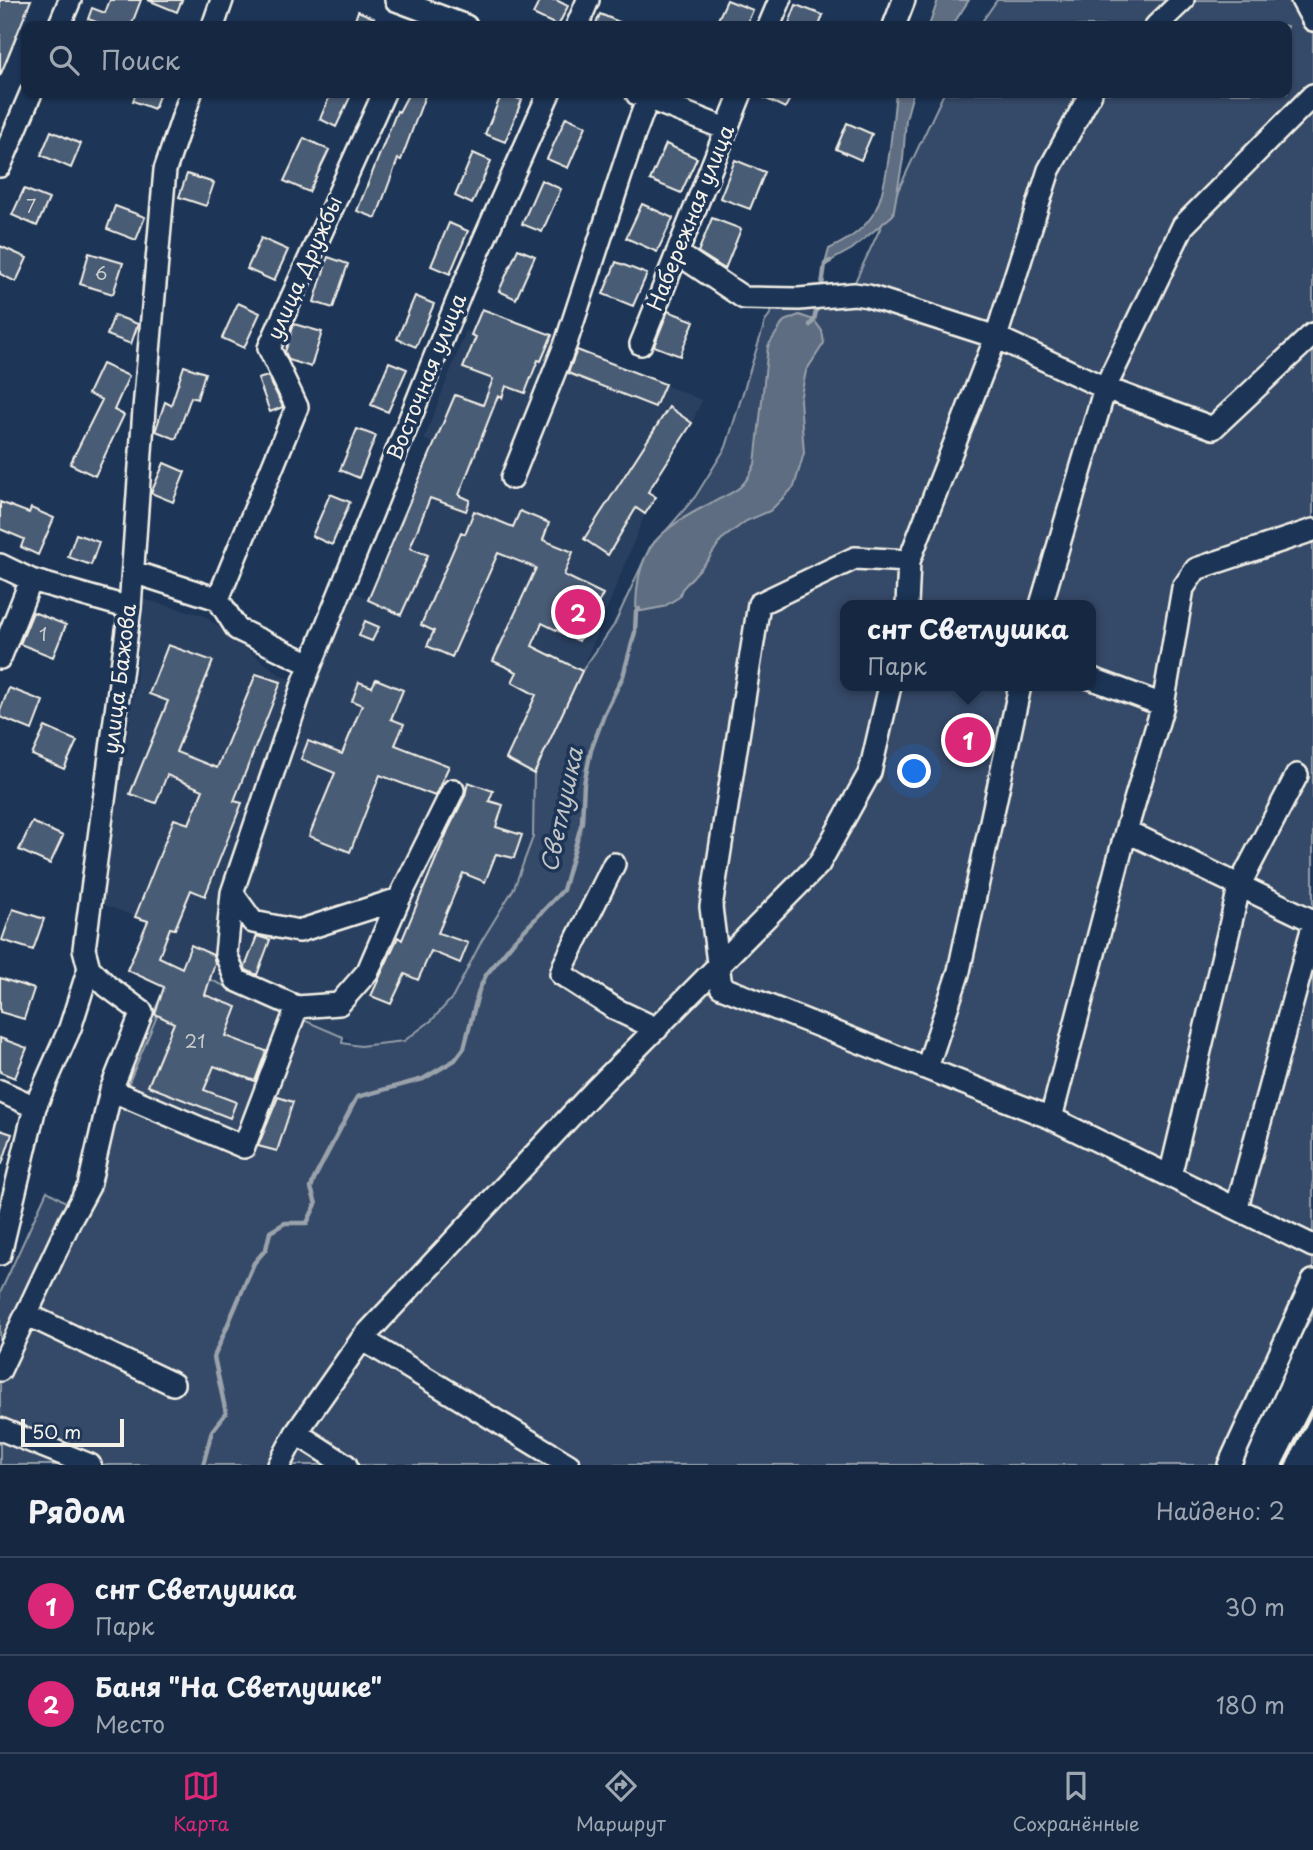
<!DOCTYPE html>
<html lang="ru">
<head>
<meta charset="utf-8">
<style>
	:root { --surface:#162841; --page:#23344c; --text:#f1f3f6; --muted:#9ea6b1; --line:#35445a; --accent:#db2777 }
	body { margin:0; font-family:"Playpen Sans",sans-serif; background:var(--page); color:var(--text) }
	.scale { position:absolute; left:21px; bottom:18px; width:103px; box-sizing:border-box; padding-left:7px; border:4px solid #f4f1e8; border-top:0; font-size:19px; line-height:24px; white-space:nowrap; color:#f4f1e8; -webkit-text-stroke:5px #1d3557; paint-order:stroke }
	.you { position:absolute; left:915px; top:772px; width:24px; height:24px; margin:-18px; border:5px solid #fff; border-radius:50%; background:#1a73e8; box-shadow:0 0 0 10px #1a73e833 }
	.badge { display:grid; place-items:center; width:46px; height:46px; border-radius:50%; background:var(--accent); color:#fff; font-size:23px; font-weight:700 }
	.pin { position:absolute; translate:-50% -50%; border:4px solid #fff; box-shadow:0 2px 7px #0006 }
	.popup { position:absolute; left:840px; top:600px; width:256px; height:91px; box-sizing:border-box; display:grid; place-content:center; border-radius:14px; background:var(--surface); filter:drop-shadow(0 2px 5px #0005); font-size:23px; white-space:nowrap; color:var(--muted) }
	.popup b { font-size:26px; color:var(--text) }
	.popup::after { content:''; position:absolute; left:50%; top:100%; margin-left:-14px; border:14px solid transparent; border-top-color:var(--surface) }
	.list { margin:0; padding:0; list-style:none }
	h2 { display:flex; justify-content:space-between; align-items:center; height:91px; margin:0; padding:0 28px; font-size:30px }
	h2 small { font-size:23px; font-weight:400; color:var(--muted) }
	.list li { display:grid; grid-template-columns:46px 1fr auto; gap:21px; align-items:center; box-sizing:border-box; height:98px; padding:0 28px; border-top:2px solid var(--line) }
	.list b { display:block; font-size:26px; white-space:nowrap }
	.list p { margin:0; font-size:23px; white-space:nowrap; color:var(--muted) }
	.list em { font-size:23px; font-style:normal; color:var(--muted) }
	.icon { flex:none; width:38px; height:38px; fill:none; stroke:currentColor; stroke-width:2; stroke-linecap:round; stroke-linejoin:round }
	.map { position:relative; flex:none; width:1313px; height:1465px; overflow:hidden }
	.search { position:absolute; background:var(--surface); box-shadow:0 2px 5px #0004; left:21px; right:21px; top:21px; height:77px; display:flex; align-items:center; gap:18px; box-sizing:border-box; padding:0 24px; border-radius:14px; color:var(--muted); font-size:26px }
	.sheet { height:287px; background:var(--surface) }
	nav { display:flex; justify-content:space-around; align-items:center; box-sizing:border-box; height:98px; border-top:2px solid var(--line); background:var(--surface); font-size:19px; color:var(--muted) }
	nav a { display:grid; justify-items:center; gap:4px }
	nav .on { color:var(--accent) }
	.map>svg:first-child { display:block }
	.built { fill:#2a4060 }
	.green { fill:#354a67; stroke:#949ea8; stroke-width:2; fill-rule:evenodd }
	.water { fill:#5e6d82; stroke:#9aa2ab; stroke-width:2 }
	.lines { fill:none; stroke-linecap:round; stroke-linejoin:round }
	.stream { stroke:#9aa2ab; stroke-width:4.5 }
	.building { fill:#485b74; stroke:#f4f1e8; stroke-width:2 }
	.minor-casing { stroke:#f4f1e8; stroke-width:26 }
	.minor { stroke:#1d3557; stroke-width:21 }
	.rail { stroke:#f4f1e8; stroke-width:4.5 }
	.labels { text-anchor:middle; stroke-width:7; stroke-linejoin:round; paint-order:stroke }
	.number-label { font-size:18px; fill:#c9cccb }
	.street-label { font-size:21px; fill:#f4f1e8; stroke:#1d3557 }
	.water-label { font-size:23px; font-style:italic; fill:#c0c3c4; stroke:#1d3557 }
</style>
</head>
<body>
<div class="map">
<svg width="1313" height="1465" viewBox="0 0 1313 1465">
	<rect width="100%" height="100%" fill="#1d3557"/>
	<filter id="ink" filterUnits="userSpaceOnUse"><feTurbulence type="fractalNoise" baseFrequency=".0143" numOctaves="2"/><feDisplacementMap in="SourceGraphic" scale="14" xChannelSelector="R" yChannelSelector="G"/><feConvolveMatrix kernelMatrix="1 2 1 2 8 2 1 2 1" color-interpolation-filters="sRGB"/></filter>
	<g filter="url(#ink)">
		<path class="built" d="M482,309L552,335L576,349L702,400L692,423L648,492L656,497L645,514L582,671L534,774L533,837L514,888L481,942L453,997L432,1020L404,1042L360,1046L343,1037L176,966L167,988L127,970L147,921L102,904L137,673L142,599L203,615L283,677L314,687L351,590L369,599L435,444L424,439L448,377L466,331L472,334Z"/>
		<path class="green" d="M997,0H1313V1315L1222,1465H0V1293L47,1191L76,1208L157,1016L153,1014L161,996L163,997L176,965L343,1037L342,1043L360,1046L404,1041L432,1020L453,997L481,942L514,888L533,837L534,774L582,671L614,625L651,545L665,532L695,497L726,447L765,322L773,309L844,305L944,93H1287V26H979ZM846,605H1090V686H846Z"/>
		<path class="water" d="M938,0H969L952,26H929Z
			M896,93H913L906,119L903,159L893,215L852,249L825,264L829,249C846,241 861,232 872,216C889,192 892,123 896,93Z
			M799,315L814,320L822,331L824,343L806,371L800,400L804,453L794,487L770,511L746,521L721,540L708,560L682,589L679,597L663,607L636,612C636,547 658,530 713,502C736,491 745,488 755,464L768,346L784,321Z"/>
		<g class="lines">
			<path class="stream" d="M821,292L825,264L830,261
				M810,325L814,320L818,303
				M203,1465L212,1431L226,1413L214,1357L254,1263L266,1249L270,1232L285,1223H307L316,1204L311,1188L314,1179L357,1097L423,1079L455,1060L464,1048L479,990L486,975L513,942L563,890L582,822L584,784L591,750L604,715L623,676L635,632L636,612L639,609"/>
		</g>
		<path class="building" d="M0,0H31L0,76Z
			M110,0H141L131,26H107L88,19L92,8L105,13Z
			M148,0H182L177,12Z
			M540,0H556L568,6L558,26L533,14Z
			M727,0L753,10L746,26H715Z
			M796,5L823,15L819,26H788Z
			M358,11L374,18L371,26H353Z
			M600,14L629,26H595Z
			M136,93H160L154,109L133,101Z
			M331,93H352L336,127L320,119Z
			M409,93H426L401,160L398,159L376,218L357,211L397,111L399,112Z
			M502,93L522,100L505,142L485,134Z
			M754,93H793L785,108Z
			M566,117L586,126L568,168L547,159Z
			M847,123L872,134L861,160L836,149Z
			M51,131L81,144L71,168L41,155Z
			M304,138L329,150L309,192L284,181Z
			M666,144L697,158L681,193L650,180Z
			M473,153L491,161L472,204L455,196Z
			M735,160L765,172L750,209L720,198Z
			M187,174L214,183L206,206L179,197Z
			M541,180L561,189L542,232L522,224Z
			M24,189L49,199L37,226L12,215Z
			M642,204L673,218L657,252L626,238Z
			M115,206L145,217L136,240L107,229Z
			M712,218L741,229L725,269L698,252Z
			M449,223L468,231L450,274L431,266Z
			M261,238L288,250L274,281L247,269Z
			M0,246L27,258L16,282L0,274Z
			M518,249L535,256L516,299L499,291Z
			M89,253L123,263L113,294L80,284Z
			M328,257L348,264L333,308L314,302Z
			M616,262L647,274L633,306L603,294Z
			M415,296L434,304L416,347L397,339Z
			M238,303L260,313L244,348L222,338Z
			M482,309L552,335L541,361L538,360L525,393L506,386L502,398L498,396L459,495L470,500L466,511L430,498L410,548L428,555L401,615L368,600L455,395L483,405L493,379L463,368L476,337L471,335Z
			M668,311L694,321L680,356L654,346Z
			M114,315L138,324L131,344L107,335Z
			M294,324L322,332L311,367L289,360L285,352Z
			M577,350L665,384L655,407L568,373Z
			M389,362L407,369L388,412L371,405Z
			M102,364L129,376L114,410L124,415L95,476L70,464L102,400L88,394Z
			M184,366L205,373L197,399L191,397L176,439L156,431V429L165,402L171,405Z
			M268,376L283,407L270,412L258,379Z
			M669,407L692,423L648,492L656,497L645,514L636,508L608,555L584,539Z
			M357,429L376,436L359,478L340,470Z
			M164,463L185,472L173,502L151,493Z
			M330,494L350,502L332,545L312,536Z
			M0,502L29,513L31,508L54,518L38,555L21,547L24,539L0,529Z
			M474,511L513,527L520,511L549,523L543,540L573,552L564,575L603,594L579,641L542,623L532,646L582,671L534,774L506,759L536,695L512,682L517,672L493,661L536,568L498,553L452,657L427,646L434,631L421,625L461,532L465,534Z
			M76,534L99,542L91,565L68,557Z
			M33,612L66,625L53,657L20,644Z
			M365,621L379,627L372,641L359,636Z
			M168,645L213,661L176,752L217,768L256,674L281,682L234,801L242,803L205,896L191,890L175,929L170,928L159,957L182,968L191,945L213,955L215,963L205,995L237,1007L226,1036L266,1051L255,1081L214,1066L204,1090L236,1102L230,1118L148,1086L174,1023L155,1014L164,987L127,970L148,921L135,917L174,819L189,824L203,790L167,775L156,803L130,794L168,701L149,694Z
			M376,679L403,690L391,719L404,724L395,745L449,766L435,796L380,775L350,852L309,836L335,773L301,759L308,741L342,754L362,705L352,701L359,682L372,687Z
			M9,688L43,701L32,730L0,717V711Z
			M45,727L77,741L64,769L32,755Z
			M468,782L493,791L489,801L503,805L496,827L522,835L514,858L496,854L485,882L463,873L438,933L468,943L460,963L431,951L418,980L405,974L391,1004L371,996L398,937L402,940L448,830L465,796Z
			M32,822L63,836L50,864L19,850Z
			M13,909L44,919L33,950L2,940Z
			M257,936L270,940L257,975L246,970L245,967Z
			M0,978L34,989L24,1019L0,1012Z
			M0,1038L27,1048L15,1078L0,1072Z
			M278,1097L293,1102L277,1151L258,1146Z
			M0,1130L12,1134L2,1164H0Z"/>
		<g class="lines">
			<defs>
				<path id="minor" d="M396,0L466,26
					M1302,0L1313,20
					M59,26L70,0
					M213,26L222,0
					M577,26L588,0
					M769,26L780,0
					M894,26L904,0
					M1156,26L1183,0
					M637,94L726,129
					M0,166L31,93
					M677,253L744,298L799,299L854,294L868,296L996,337L1105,388L1213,428L1313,334
					M641,344L741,93
					M512,478L566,343L634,135L648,98
					M909,561L855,558L759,604L711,907L721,987L1051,1118L1313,1246
					M0,565L31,580L130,608
					M133,572L218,599L237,629L310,664
					M218,599L297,407L269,348L384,93
					M907,605L909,561L996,337L1049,170L1091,93
					M1041,605L1105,388L1183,226L1313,95
					M0,658L31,580
					M1090,678L1163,705
					M453,790L399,899L368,971L339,1004L297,1007L236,980L226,954L232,893L303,684L463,287L549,93
					M1126,831L1313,921
					M614,864L564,965L561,974L617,1010L657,1029
					M232,893L253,922L299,931L399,899
					M927,1068L959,971L1020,686
					M111,1090L244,1147L297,1007
					M0,1091L35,1107
					M1051,1118L1126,831L1163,705L1183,588L1196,569L1313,530
					M1170,1176L1240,884L1297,775
					M1237,1207L1313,926
					M0,1254L35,1107L70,1028L89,968L84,949L130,608L144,409L165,170L191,93
					M26,1314L173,1384
					M362,1339L569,1465
					M0,1370L70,1221L89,1186L111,1090L142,1012L107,986L89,968
					M0,1429L90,1465
					M296,1433L346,1465
					M279,1465L296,1433L362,1339L595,1090L819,864L870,772L890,686
					M1229,1465L1313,1281"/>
			</defs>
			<use href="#minor" class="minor-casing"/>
			<use href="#minor" class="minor"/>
			<path class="rail" d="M1284,1465L1313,1408"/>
		</g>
	</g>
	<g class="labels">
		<g class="number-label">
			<text x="31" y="213">7</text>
			<text x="101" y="280">6</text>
			<text x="43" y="641">1</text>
			<text x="195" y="1048">21</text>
		</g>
		<g class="street-label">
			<text transform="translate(691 218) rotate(-68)" y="7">Набережная улица</text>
			<text transform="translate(305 268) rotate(-66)" y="7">улица Дружбы</text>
			<text transform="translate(427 377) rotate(-68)" y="7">Восточная улица</text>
			<text transform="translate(120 679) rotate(-83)" y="7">улица Бажова</text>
		</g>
		<g class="water-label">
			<text transform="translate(562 810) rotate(-78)" y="8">Светлушка</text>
		</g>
	</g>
</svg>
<div class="scale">50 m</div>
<div class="you"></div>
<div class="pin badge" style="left:968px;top:740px">1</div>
<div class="popup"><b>снт Светлушка</b>Парк</div>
<div class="pin badge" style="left:578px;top:612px">2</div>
<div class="search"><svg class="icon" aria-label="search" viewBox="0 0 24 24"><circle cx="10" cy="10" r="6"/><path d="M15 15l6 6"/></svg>Поиск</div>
</div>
<section class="sheet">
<h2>Рядом<small>Найдено: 2</small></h2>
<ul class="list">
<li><span class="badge">1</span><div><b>снт Светлушка</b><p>Парк</p></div><em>30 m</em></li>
<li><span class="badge">2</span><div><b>Баня &quot;На Светлушке&quot;</b><p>Место</p></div><em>180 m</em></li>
</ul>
</section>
<nav>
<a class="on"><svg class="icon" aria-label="map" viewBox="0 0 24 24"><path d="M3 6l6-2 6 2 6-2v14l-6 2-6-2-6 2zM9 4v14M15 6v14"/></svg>Карта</a>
<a><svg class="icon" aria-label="directions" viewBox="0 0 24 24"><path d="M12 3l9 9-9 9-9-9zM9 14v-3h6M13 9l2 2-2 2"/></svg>Маршрут</a>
<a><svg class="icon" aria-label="saved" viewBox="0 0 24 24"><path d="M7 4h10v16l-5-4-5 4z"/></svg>Сохранённые</a>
</nav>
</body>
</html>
